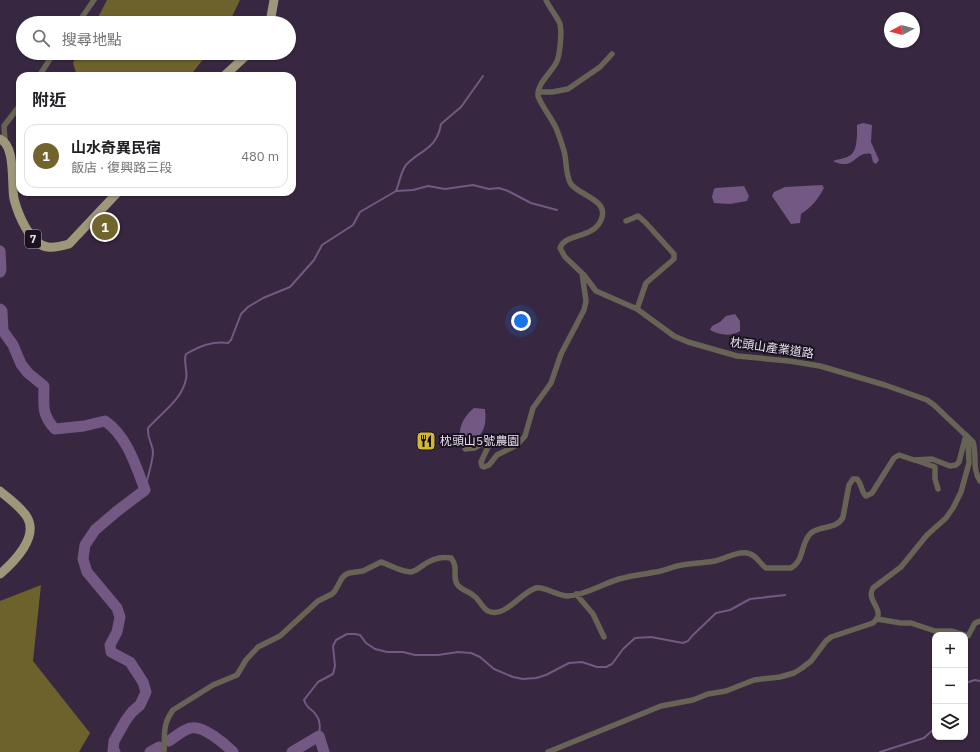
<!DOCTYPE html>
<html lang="zh-TW">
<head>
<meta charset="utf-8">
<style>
	:root { --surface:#fff; --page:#f6f6f6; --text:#202124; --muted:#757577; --line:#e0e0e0; --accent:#71642c }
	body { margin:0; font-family:"IBM Plex Sans","Noto Sans TC",sans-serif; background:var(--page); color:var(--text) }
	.controls { position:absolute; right:12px; bottom:12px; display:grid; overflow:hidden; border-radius:8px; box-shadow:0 1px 3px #0004 }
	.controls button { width:36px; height:36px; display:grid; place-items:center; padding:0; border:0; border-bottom:1px solid var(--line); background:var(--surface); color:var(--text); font:20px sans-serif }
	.compass { position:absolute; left:884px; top:12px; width:36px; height:36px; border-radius:50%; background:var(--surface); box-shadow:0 1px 3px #0004; rotate:263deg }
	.you { position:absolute; left:521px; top:321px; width:14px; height:14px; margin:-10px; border:3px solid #fff; border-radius:50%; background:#1a73e8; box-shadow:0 0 0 6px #1a73e833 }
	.badge { display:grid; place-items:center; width:26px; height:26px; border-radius:50%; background:var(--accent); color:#fff; font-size:13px; font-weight:700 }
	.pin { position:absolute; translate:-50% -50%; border:2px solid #fff; box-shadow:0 1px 4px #0006 }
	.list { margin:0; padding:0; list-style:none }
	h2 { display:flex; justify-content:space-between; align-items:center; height:52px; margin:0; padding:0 16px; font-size:17px }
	h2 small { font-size:13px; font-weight:400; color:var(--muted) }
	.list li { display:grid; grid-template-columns:26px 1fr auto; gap:12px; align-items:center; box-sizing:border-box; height:64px; margin:0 8px 8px; padding:0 8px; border:1px solid var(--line); border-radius:12px }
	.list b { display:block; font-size:15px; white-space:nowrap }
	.list p { margin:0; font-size:13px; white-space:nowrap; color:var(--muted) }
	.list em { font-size:13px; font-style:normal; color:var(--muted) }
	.icon { flex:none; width:22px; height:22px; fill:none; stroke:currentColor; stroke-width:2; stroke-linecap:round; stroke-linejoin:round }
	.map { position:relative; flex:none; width:980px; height:752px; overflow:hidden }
	.search { position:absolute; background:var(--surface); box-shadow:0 1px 3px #0004; left:16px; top:16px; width:280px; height:44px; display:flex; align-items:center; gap:10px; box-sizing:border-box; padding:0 14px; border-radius:22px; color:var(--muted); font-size:15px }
	.panel { position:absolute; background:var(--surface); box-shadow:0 1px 3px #0004; left:16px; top:72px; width:280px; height:124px; border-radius:12px }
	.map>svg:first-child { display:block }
	.forest { fill:#6d612c }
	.water { fill:#735883 }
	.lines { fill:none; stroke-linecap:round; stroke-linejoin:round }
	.stream { stroke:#735883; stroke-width:2 }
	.river { stroke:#735883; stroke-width:11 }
	.minor { stroke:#676355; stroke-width:5.5 }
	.primary { stroke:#9e977a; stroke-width:9 }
	.labels { text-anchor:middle; stroke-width:4; stroke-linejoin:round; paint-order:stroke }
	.shield { fill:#1a131f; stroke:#aca3b3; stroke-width:1 }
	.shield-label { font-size:11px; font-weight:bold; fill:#ebe1f2 }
	.street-label { font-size:12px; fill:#ebe1f2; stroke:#1a131f }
	.poi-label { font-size:12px; fill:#ebe1f2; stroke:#1a131f; text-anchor:start }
</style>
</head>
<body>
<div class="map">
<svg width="980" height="752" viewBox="0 0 980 752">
	<rect width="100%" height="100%" fill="#372740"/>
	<path class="forest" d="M107,0H240L229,23H95Z
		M78,53H208L190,76H77L73,63Z
		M41,585L33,661L90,733L79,752H0V601Z"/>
	<path class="water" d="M863,123L872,125L871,142L879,160L876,164L873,162L871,154C855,150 855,172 833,161C838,159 844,159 849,156C858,152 857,134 857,125Z
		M822,185L824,188C818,199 812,207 801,214L800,223L791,224L772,196L774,192L785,187Z
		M744,186L749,196L747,201L730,204L714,203L712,197L714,189L716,188Z
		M735,314L740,321V331C730,337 720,335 710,330L712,326L720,322L726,316Z
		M474,408L485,409C487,428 483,433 470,446L460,442C458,428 463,417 474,408Z"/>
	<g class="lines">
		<path class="stream" d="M396,191C399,184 401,171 406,165C420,150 437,149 441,124L461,107L483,76
			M145,490C147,478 152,465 153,453C153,444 147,439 148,428C161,413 182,400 186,379C188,370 183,362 186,354C200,346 212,341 228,343L231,340L241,314L248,307L263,298L290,287L314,260L322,245L353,225L360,212L396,191L413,190L428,186L445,189L473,185L489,189L499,188L508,191L531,203L557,210
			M965,683L975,680L980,681
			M319,736C321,724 320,716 309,708C306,705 305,704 304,700L318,682L333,674L335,666L333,646L336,640L347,634H355L360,635L366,643L375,649L387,652H403L415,655H438L458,652L471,653L480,657L494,669L513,677L523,679L536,678L546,675L569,663L582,662L597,667H606L612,664L623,649L635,638L651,637L683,643L688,641L692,636L716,613L730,610L750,599L785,595
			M880,752L924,738L935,728"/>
		<path class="river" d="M0,251L1,270L0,272
			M0,309L2,311L3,331L13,345L21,364L28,373L44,386C44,405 41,414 55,429L84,426L105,421C127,436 136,466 145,490L116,512L95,530L85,545L83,559L87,572L117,608L120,617L117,632L110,645L111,652L130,662L143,682L146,692L140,705L132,712L126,720L114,741L113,751L115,752
			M169,741C175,737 184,729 191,728C203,725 225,744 233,752
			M150,752L159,747
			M292,752L319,736L324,752"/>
		<path class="minor" d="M546,0C550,9 557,16 560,24C562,32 560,54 557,61C552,73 537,82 538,96C542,107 551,117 556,128C559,135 562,144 564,151C567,161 565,175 571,184C580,196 610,200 601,220C593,239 565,233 560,248L565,257L584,275L596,291L637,309L674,336L688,342L737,356L789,361L820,366L885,385L927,400L934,405L973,442C977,454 972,469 980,481
			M78,23L94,0
			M39,76L54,53
			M538,92H552L568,89L600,67L612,54
			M5,141L4,126L20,105
			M626,221L638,216L645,222L674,254V259L646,283L637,309
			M465,449L475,448L483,443L487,445L488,447L481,462L482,466L484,467L489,465L497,455L517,445L525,436L533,408L551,383L561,354L584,310L586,301L582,273
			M915,460L935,467V479L938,489
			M576,594L593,614L604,637
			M877,619L901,623H911L935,631H952L968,636L975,623L980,621
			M164,752C165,735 162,725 173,710L213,685L237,675L246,660L258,647L280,636L318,601L332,594L335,591L342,578L345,575L349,573L363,571L381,562C391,565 400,572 411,572C415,571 418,569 422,566C430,560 441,556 451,558C459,568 452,575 457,584C460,590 469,591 474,596C480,600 482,608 488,611C505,619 521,592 536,588C544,586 557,596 568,596C586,595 602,584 619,579C633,575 647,574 661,571C668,569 675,566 682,565C693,563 704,563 715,561C725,559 736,551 747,553C756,554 759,563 766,568H791C805,560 800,543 811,533C821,525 837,530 843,517L849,485L853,479H857C862,484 861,492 866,496L872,493L894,458L899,455L914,460L932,459L950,466L956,465L959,462L966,435
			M548,752L661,706L693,700L708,694L726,691L754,680L780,677L794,673L802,668L811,661L826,641L831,637L873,623C888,610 865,602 873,588L901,567L927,535L946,518L953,508L961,492L969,463L968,437"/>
		<path class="primary" d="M270,23L274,0
			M224,76L249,53
			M0,139C16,146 11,183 14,199C18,214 30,245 48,247C55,248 62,246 69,244L118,192
			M0,491C9,499 21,507 27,517C39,537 14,562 0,574"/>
	</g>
	<defs>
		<symbol id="restaurant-square" viewBox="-11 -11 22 22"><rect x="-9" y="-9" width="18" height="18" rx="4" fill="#d3b635" stroke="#1a131f"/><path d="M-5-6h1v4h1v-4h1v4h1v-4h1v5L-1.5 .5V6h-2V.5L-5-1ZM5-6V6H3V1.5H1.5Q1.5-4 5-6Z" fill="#111"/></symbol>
	</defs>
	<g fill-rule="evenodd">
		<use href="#restaurant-square" x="415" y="430" width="22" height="22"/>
	</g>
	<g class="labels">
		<rect class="shield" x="25" y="230" width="16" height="18" rx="3"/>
		<g class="shield-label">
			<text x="33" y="243">7</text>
		</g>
		<g class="street-label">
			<text transform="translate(772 348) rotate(8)" y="4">枕頭山產業道路</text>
		</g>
		<g class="poi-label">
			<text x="440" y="445">枕頭山5號農園</text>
		</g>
	</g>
</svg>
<div class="controls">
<button>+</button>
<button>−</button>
<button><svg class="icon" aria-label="layers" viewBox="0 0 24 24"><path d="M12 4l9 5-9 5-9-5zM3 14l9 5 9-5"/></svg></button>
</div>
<svg class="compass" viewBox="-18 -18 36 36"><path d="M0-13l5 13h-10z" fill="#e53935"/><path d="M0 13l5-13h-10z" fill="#757577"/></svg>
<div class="you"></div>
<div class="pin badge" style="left:105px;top:227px">1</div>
<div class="search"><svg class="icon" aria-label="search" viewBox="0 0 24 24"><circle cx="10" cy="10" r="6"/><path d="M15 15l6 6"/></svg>搜尋地點</div>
<section class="panel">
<h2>附近<small></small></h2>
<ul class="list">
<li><span class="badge">1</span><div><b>山水奇異民宿</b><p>飯店 · 復興路三段</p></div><em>480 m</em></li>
</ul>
</section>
</div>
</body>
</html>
